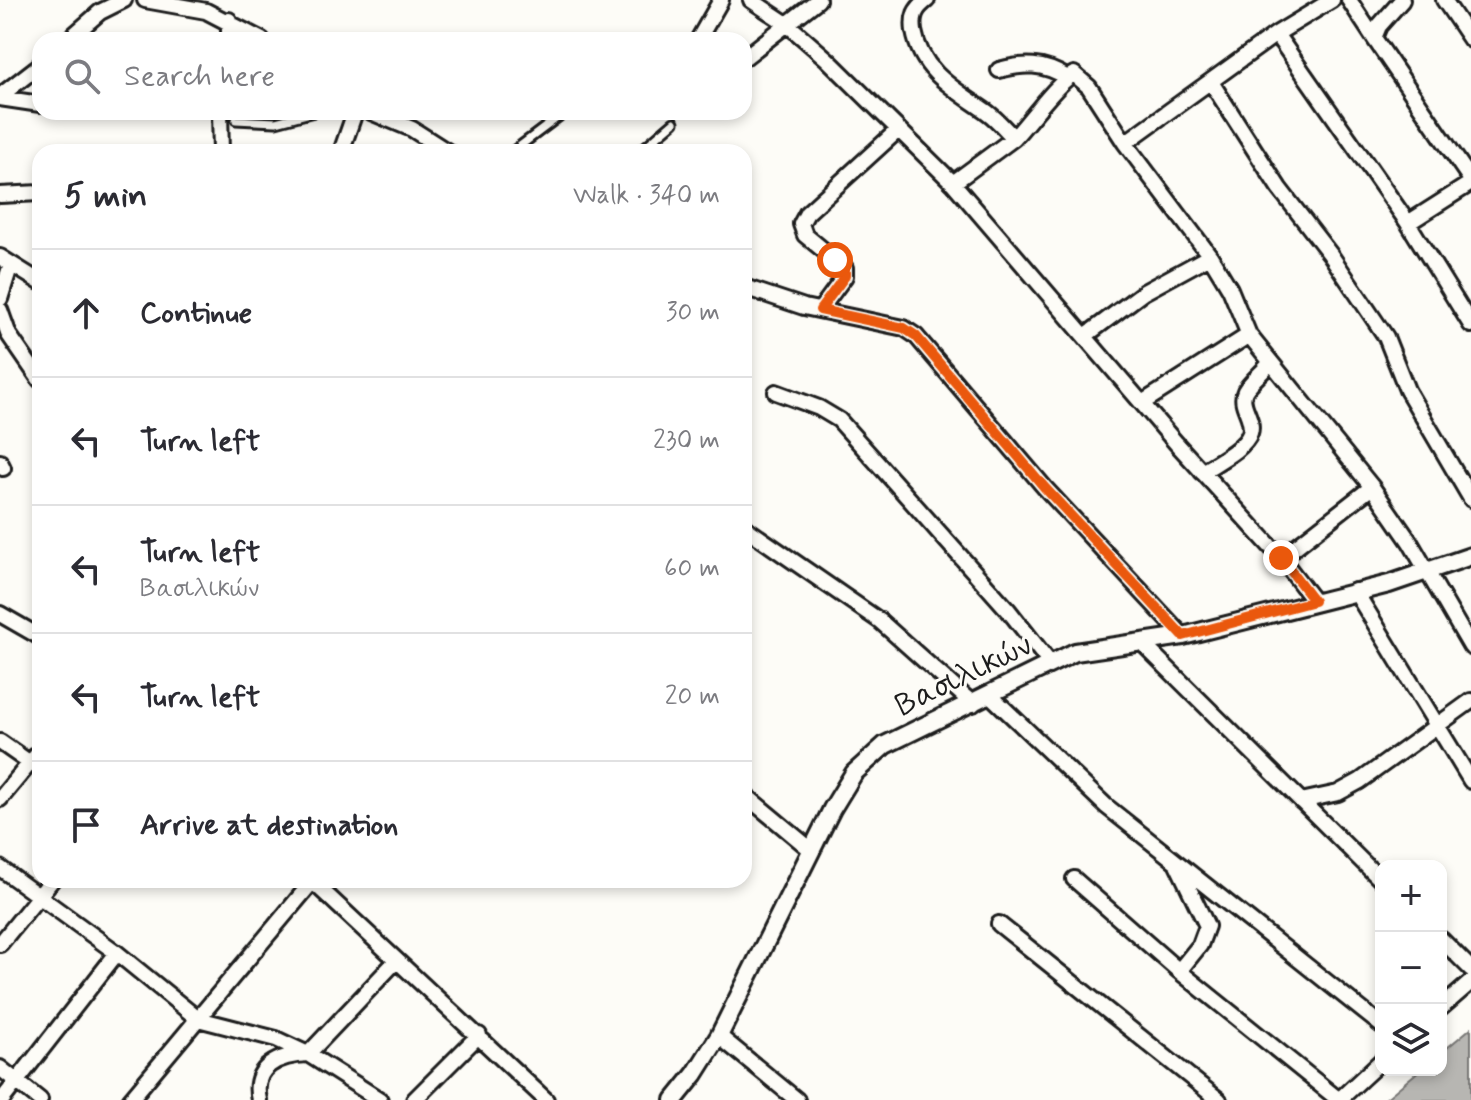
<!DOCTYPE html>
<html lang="en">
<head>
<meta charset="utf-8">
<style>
	:root { --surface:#fff; --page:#f2f2f3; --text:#2b2b33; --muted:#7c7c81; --line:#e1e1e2 }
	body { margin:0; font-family:Mynerve,sans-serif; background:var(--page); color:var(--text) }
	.controls { position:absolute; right:24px; bottom:24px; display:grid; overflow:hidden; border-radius:16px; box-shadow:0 4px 12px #0003 }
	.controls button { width:72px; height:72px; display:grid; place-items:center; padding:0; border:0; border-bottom:2px solid var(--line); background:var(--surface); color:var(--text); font:40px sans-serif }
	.stop { position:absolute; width:24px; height:24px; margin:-18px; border:6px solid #ea580c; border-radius:50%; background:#fff }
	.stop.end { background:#ea580c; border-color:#fff; box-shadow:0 2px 8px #0008 }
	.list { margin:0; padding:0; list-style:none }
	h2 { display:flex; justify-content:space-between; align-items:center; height:104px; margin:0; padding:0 32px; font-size:34px }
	h2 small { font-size:26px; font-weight:400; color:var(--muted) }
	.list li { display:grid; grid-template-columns:52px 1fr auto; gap:24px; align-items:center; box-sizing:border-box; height:128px; padding:0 32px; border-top:2px solid var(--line) }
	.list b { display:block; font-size:30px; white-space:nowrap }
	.list p { margin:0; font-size:26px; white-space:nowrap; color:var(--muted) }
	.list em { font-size:26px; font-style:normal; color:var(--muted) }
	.icon { flex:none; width:44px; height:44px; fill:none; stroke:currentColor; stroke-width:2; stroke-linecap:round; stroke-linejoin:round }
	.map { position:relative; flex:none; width:1471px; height:1100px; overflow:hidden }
	.search { position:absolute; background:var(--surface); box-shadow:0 4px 12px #0003; left:32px; top:32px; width:720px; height:88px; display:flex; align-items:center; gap:20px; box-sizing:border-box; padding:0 28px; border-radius:24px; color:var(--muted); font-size:30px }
	.panel { position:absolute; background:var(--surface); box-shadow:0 4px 12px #0003; left:32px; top:144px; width:720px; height:744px; border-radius:24px }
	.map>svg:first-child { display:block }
	.water { fill:#b7b6b2; stroke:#797876; stroke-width:2 }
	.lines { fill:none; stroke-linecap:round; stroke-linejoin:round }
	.service-casing { stroke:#1c1c1c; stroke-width:13 }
	.minor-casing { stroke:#1c1c1c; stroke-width:20 }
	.tertiary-casing { stroke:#1c1c1c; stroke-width:22 }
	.service { stroke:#fdfcf7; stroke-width:7 }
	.minor { stroke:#fdfcf7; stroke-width:14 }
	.tertiary { stroke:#fdfcf7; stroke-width:16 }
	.route { stroke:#ea580c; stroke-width:10 }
	.labels { text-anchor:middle; stroke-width:6; stroke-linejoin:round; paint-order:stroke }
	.street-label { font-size:32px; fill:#1c1c1c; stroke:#fdfcf7 }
</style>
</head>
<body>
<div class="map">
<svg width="1471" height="1100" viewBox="0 0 1471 1100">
	<rect width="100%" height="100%" fill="#fdfcf7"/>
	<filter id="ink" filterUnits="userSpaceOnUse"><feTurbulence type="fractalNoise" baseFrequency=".0125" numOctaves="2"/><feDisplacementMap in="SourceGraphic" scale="16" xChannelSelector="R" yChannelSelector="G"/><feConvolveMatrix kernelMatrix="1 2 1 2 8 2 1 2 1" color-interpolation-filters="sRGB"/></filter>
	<g filter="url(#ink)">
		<path class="water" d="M1471,1028V1100H1384L1420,1070H1441V1053Z"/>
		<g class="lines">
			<defs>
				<path id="service" d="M236,120L276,122L314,112
					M512,152L565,112
					M639,152L674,122"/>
				<path id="minor" d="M145,0L206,11L262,40
					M751,0L787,24L827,59L953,183L1176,443L1281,558L1314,601
					M927,0C915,9 912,16 914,31C921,72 956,90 987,112C997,119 1005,129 1014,138C1029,122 1059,80 1074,74L1089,87L1125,143L1276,34L1332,0
					M1349,0L1374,38
					M1402,0L1379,26L1374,38L1471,180
					M1444,0L1471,40
					M1276,34L1408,223L1471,325
					M68,40L100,12L124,0
					M229,40V20
					M698,40L721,0
					M744,58L818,0
					M999,70C1024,63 1043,63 1066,77
					M1211,82L1279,188L1330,254L1386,337L1407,390L1471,499
					M0,96L40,65
					M0,98L40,104
					M220,112L221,152
					M371,112L412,129L448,152
					M1125,143L1210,256L1230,289L1249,335L1372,487L1410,542L1471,647
					M341,152L355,112
					M953,183L1014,138
					M0,195L40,193
					M1408,223L1471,183
					M0,257L40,282
					M744,287L804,307L904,328L916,336L1045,488L1183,636
					M0,299L11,264
					M0,310L9,335L40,380
					M820,310L845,276V268L805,235L801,224L807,213L898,130
					M1085,336L1144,292L1210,256
					M776,392L819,408L839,420L1009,611L1049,662
					M1142,403L1249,335
					M0,462L3,468
					M1202,472C1215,463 1245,449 1250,433C1255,418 1238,405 1245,391C1251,381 1263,372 1270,363
					M744,527L880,621L973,704
					M1281,558L1372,487
					M1355,591L1471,781
					M0,614L40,637
					M1141,642L1381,880
					M991,696L1106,806L1381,1025
					M0,742L30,763
					M744,794L810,849
					M0,799L40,751
					M1301,801L1338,793L1360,781L1471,701
					M1177,864L1207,926L1200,945L1179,971
					M0,868L117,953L198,1019L276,1039L308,1054L380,1100
					M1074,879L1179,971L1339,1100
					M311,880L546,1100
					M999,924L1219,1100
					M1441,939L1471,969
					M0,944L52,880
					M1441,1008L1471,982
					M719,1036L797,1100
					M0,1068L40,1100
					M2,1100L117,953
					M130,1100L312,882
					M259,1100C251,1066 280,1055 308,1054L396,961
					M414,1100L479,1035
					M1339,1100L1381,1061"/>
				<path id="tertiary" d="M674,1100L695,1074L719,1036L832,809L854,773L885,745L1075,652L1183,636L1389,584L1471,556"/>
			</defs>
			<use href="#service" class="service-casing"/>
			<use href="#minor" class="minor-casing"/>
			<use href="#tertiary" class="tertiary-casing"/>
			<use href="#service" class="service"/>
			<use href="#minor" class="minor"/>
			<use href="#tertiary" class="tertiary"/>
		</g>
	</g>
	<g class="lines" filter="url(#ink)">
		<path class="route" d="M835,260L845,268V276L820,310L904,328L916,336L1045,488L1183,636L1314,601L1281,558"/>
	</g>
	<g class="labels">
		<g class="street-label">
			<text transform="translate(963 674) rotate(-26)" y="11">Βασιλικών</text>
		</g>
	</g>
</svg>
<div class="controls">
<button>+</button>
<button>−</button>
<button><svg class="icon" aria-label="layers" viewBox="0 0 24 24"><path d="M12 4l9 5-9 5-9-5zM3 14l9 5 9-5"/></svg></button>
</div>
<div class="stop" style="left:835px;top:260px"></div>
<div class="stop end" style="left:1281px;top:558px"></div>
<div class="search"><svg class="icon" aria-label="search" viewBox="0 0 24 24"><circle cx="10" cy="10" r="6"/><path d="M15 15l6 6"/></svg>Search here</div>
<section class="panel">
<h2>5 min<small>Walk · 340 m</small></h2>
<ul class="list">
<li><svg class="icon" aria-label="ahead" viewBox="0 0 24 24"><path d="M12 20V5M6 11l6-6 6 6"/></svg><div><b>Continue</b></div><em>30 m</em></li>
<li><svg class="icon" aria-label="left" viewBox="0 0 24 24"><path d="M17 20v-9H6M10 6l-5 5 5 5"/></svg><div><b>Turn left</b></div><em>230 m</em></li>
<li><svg class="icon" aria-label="left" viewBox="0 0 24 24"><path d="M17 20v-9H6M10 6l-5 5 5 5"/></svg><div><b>Turn left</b><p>Βασιλικών</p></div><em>60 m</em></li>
<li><svg class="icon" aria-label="left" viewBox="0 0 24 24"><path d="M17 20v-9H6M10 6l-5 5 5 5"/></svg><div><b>Turn left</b></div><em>20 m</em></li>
<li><svg class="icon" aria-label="arrive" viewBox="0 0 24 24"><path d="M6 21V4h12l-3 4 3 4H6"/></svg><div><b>Arrive at destination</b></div></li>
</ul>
</section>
</div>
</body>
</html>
